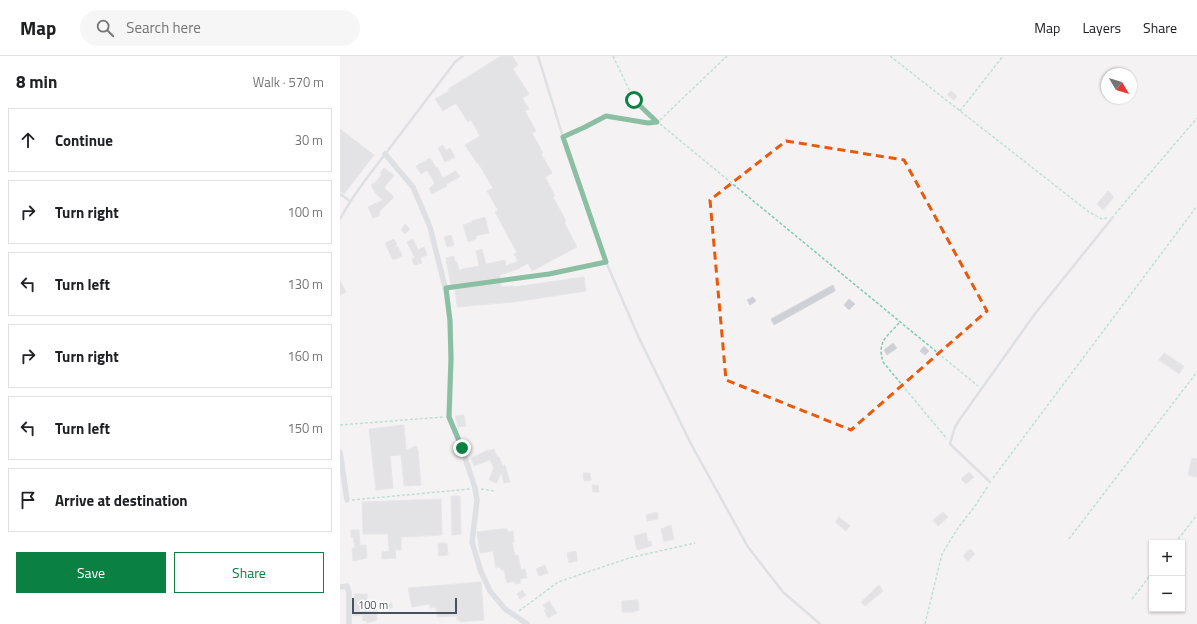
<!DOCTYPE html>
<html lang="en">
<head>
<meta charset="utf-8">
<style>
	:root { --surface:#fff; --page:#f6f6f6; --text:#202124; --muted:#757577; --line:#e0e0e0; --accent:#0b8043 }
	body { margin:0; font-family:"Titillium Web",sans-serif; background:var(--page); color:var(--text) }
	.controls { position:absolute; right:12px; bottom:12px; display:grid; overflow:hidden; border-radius:0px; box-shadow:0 1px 3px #0004 }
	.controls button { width:36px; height:36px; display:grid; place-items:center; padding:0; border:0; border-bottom:1px solid var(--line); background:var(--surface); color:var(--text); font:20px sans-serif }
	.compass { position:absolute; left:761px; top:12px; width:36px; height:36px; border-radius:50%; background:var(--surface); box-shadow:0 1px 3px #0004; rotate:128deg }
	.scale { position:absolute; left:12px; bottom:10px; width:105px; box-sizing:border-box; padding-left:4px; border:2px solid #4a525e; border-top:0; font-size:11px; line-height:14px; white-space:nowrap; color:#4a525e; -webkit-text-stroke:3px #fff; paint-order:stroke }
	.stop { position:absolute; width:12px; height:12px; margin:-9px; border:3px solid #0b8043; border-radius:50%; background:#fff }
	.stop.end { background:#0b8043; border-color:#fff; box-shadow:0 1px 4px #0008 }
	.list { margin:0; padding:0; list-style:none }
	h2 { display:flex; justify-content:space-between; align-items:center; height:52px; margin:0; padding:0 16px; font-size:17px }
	h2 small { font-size:13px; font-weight:400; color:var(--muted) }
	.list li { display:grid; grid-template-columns:26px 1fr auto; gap:12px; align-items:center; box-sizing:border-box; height:64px; margin:0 8px 8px; padding:0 8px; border:1px solid var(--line); border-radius:0px }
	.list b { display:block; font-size:15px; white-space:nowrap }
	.list em { font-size:13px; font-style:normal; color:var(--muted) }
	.actions { display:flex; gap:8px; padding:12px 16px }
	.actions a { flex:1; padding:9px 0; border:1px solid var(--accent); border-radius:0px; text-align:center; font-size:14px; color:var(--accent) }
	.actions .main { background:var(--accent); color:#fff }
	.icon { flex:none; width:22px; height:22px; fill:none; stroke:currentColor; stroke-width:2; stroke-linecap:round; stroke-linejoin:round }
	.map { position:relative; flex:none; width:857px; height:568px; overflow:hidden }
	header { display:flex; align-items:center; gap:24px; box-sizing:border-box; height:56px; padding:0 20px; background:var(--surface); border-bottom:1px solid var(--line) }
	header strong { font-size:19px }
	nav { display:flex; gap:22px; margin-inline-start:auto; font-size:14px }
	.search { width:280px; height:36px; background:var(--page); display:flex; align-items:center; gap:10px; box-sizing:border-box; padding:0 14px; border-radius:22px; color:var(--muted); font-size:15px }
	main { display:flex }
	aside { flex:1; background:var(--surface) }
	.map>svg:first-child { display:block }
	.building { fill:#cfd0d6; stroke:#d6d7dc }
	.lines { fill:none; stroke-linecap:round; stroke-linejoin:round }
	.path { stroke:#7dcbb0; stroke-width:1.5; stroke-dasharray:3 2; stroke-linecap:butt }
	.service { stroke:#c3cad2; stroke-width:2.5 }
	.minor { stroke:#c3cad2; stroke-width:5.5 }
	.route { stroke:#0b8043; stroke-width:5 }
	.marked { fill:none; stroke:#e8590c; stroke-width:3; stroke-dasharray:8 5; stroke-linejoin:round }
</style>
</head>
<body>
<header>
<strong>Map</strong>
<div class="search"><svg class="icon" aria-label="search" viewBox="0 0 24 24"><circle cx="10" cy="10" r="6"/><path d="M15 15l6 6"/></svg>Search here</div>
<nav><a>Map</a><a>Layers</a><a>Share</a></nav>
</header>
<main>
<aside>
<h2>8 min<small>Walk · 570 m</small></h2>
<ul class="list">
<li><svg class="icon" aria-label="ahead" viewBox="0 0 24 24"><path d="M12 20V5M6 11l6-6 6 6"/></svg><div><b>Continue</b></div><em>30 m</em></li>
<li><svg class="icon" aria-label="right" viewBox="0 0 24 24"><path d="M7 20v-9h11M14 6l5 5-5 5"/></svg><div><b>Turn right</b></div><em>100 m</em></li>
<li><svg class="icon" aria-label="left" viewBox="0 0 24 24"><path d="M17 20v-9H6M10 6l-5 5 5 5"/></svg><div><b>Turn left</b></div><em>130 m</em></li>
<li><svg class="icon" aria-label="right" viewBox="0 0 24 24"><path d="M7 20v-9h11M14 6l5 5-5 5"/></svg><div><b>Turn right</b></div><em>160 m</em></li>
<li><svg class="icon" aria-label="left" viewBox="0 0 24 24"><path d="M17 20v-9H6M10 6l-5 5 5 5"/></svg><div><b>Turn left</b></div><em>150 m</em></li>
<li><svg class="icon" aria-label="arrive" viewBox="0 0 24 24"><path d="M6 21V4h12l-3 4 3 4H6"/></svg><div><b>Arrive at destination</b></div></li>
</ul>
<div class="actions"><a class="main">Save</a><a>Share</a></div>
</aside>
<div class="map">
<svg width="857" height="568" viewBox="0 0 857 568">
	<rect width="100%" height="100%" fill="#f4f2f2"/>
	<path class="building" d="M161,0H172L178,9L173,13L189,38L182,42L189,53L185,55L196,75L192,77L203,97L201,98L212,117L205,121L215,140L213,141L226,165L224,166L237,191L192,215L188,207L178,213L160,219L161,222L111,229L106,202L114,200L115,206H117L119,214L139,210L136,195L142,193L146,208L165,204L166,210L178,205L174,198L177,197L155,156L158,154L147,135L153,132L138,107H137L125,89L140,80L131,64L128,66L116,47L103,55L95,43L109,35L108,33Z
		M611,35L617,40L614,44L607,39Z
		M0,73L34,99L4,138L0,135Z
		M103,89L106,95L110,92L115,101L105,106L98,92Z
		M90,102L96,112L97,111L103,122L116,115L120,121L106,128L107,130L92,138L89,132L94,129V126L87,114L81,118L76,110Z
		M44,112L54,119L44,132L54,141L39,156L40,159L33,162L28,151L43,144L36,138L31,129L35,127L42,118L40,117Z
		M768,135L774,141L763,154L757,148Z
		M145,161L149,177L136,180V183L128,186L123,169L132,166V165Z
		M65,168L70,173L65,178L61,174Z
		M111,179L114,189L107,191L104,181Z
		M54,183L57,188L53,193L58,190L62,200L53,204L45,187Z
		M73,183L78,194L84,191L87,199L80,202L82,207L74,209L72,203L75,202L67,186Z
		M244,221L246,235L174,246L117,251L115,233L161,227V231L174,230V231Z
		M0,224L6,236L0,239Z
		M493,229L495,235L434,269L431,263Z
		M413,241L416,245L410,249L407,244Z
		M509,243L515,248L509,254L504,249Z
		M553,287L557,292L547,299L544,294Z
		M584,290L589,295L585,299L580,295Z
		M824,297L844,310L839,318L819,304Z
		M124,359L126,370L118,371L115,360Z
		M64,369L66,394L76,390L78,394L81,429L64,430L61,399L50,400L53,432L36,434L29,373Z
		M154,393L157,401H159L163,410L165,409L170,426L164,427L161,416L157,427L149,424L154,412L150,404L134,410L131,402L148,394V395Z
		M852,402L857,403V421L848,419Z
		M629,416L634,421L626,428L621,423Z
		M243,417H250L251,424L244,425Z
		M252,429H258L259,436H253Z
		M111,440H120L121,478L112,479Z
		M101,443L102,479L61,481V494H55L56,502L42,503V496L49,495L48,478H23L22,446Z
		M317,456L318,463L307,465L306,459Z
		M603,456L608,461L598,470L593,464Z
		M499,461L510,470L506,475L495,466Z
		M331,469L334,483L324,486L321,473Z
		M161,473H167L168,476L173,475L174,486H172L175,500L178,499L181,514L185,513L187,522L180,523L181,527L175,528V525L167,527L164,514H161L160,511L156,512L153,495L140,497L137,476Z
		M11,474H19L20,489H26L27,502L13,505L12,492H15L13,481H11Z
		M306,477L308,486L311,485L312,490L297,494L294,480Z
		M98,487H107L108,499L99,500Z
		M630,493L635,498L628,505L623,500Z
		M236,495L237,505L229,507L227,497Z
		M205,509L208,517L199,520L196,513Z
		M141,526L144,564L120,566V564H117V560L97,561L96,551L90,552V548L72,551L68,532Z
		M539,529L543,535L525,550L521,546Z
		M182,534L186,539L180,543L177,538Z
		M14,538H27V555L37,554V564L27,567L26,564L23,565L22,559L13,560Z
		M298,544L299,554L294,556H282V545Z
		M209,545L217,557L208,562L204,554L206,553L203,549Z
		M52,547V552L40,553V548Z"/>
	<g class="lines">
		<path class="path" d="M273,0L294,44L313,62
			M550,0L749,156L762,163L767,162
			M620,55L663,0
			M320,64L387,0
			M320,68L638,330
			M775,158L857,62
			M559,267C546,282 537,285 543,306L607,383
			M0,369L103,361
			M653,422L857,150
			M141,433L155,435
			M12,444L130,433
			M729,483L857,316
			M835,487L857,459
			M792,543L812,517
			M179,555L218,526L289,502L355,487
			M585,568L602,498L618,472L635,450L648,430"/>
		<path class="service" d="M198,0L223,81L266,206L299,282L351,388L408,491L443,536L480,568
			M223,81L245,71L266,60L309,67L317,66
			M0,138L10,145
			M0,163C13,139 29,119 46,97C69,67 92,36 115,6L123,0
			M106,232L209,218L266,206
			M650,426L610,388L615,371L620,363L694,259L773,161"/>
		<path class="minor" d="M45,98L73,131L90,171L106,235L110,265L111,303L109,361L122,392L135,432L137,444L132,486L141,516L150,535L165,553L187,568
			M0,396L7,444
			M0,531L7,530L9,537V568"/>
	</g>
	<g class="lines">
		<path class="route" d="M122,392L109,361L111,303L110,265L106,232L209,218L266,206L223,81L245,71L266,60L308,67L317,66L294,44"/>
	</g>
	<path d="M0 0H857V568H0ZM446,85L564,104L647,255L511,374L386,324L370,144Z" fill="#f4f2f2" fill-opacity=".55" fill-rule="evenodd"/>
	<path class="marked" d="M446,85L564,104L647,255L511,374L386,324L370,144Z"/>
</svg>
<div class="controls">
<button>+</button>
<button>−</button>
</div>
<svg class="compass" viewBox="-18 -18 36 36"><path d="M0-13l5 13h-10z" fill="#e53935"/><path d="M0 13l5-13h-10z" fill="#757577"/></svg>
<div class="scale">100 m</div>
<div class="stop" style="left:294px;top:44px"></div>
<div class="stop end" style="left:122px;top:392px"></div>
</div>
</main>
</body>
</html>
